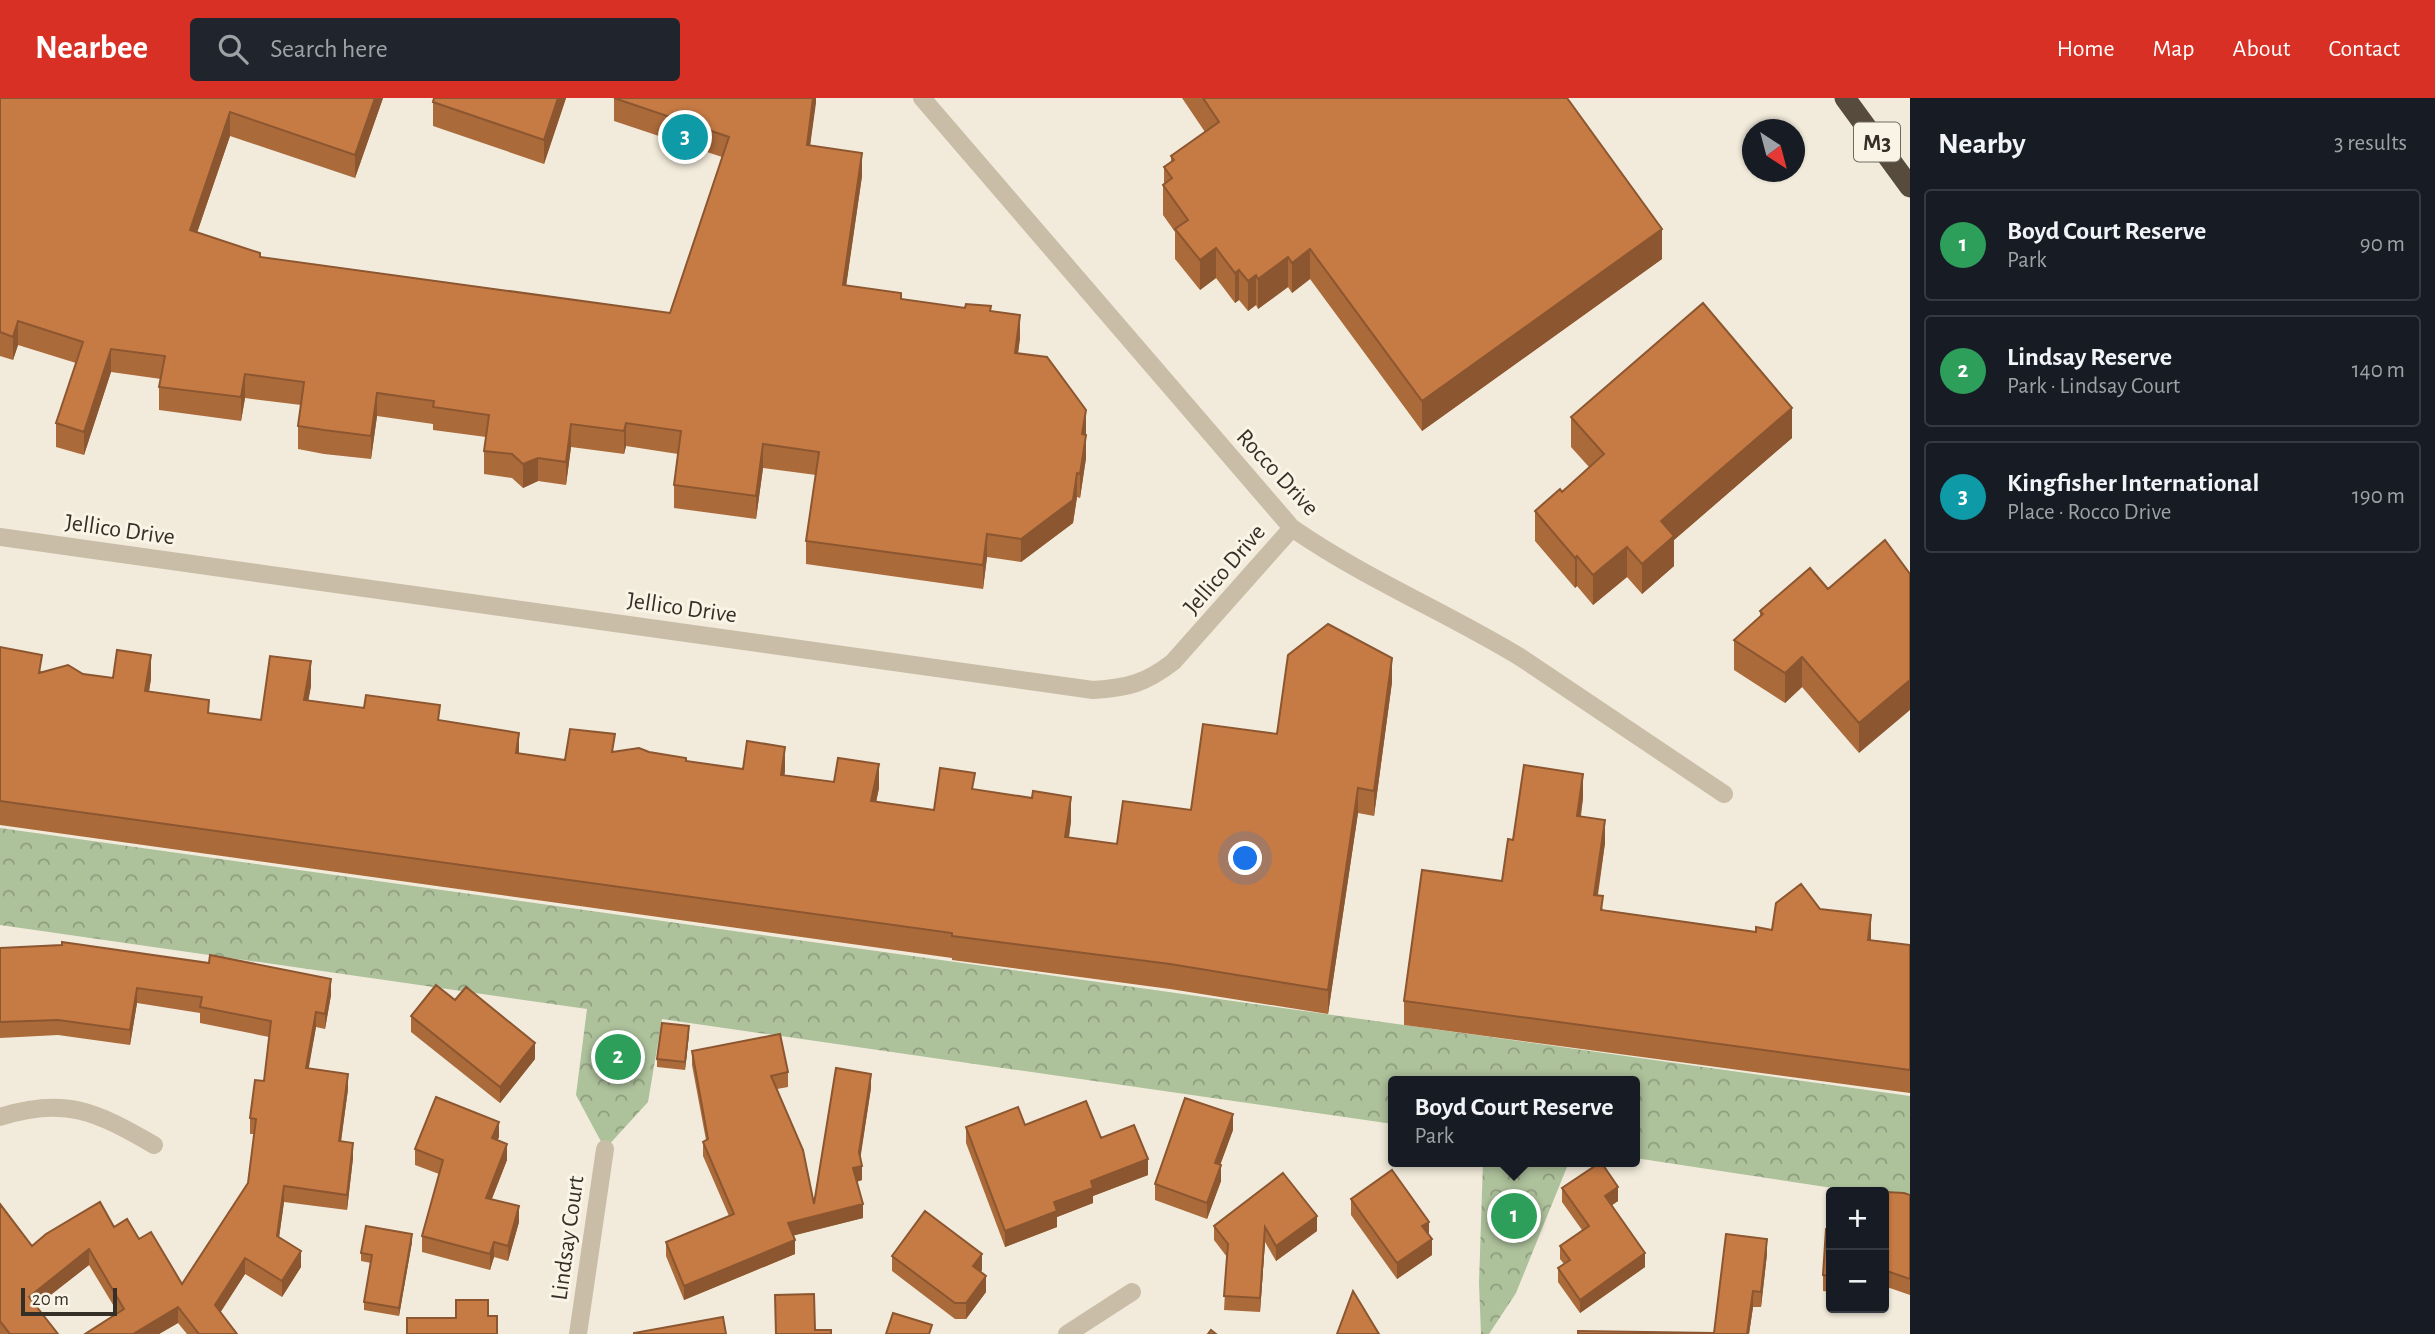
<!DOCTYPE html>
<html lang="en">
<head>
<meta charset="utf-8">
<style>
	:root { --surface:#171b24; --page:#20242c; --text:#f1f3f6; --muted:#9ea1a6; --line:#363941; --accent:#d93025 }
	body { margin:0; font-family:"Alegreya Sans",sans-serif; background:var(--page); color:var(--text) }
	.controls { position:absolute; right:21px; bottom:21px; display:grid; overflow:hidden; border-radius:7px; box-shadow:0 2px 5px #0004 }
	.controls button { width:63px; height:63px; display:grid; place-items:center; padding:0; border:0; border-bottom:2px solid var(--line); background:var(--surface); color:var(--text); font:35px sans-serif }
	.compass { position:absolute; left:1742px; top:21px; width:63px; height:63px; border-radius:50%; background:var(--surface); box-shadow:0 2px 5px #0004; rotate:144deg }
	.scale { position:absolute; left:21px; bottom:18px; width:96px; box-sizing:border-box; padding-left:7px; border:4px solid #362f28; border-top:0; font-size:19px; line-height:24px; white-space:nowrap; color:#362f28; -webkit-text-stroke:5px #faf4e7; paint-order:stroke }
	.you { position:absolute; left:1246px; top:761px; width:24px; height:24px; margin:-18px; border:5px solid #fff; border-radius:50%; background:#1a73e8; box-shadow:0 0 0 10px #1a73e833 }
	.badge { display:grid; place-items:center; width:46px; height:46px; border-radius:50%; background:var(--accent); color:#fff; font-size:23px; font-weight:700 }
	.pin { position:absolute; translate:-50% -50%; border:4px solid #fff; box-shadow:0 2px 7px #0006 }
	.popup { position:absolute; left:1388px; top:978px; width:252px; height:91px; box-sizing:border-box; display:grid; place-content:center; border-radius:7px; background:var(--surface); filter:drop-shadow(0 2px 5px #0005); font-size:23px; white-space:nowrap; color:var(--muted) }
	.popup b { font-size:26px; color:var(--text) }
	.popup::after { content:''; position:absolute; left:50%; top:100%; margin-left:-14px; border:14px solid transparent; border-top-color:var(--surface) }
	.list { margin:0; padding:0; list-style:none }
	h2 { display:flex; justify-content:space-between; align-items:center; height:91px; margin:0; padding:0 28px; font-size:30px }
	h2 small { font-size:23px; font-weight:400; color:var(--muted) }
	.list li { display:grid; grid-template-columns:46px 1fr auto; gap:21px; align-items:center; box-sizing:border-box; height:112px; margin:0 14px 14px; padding:0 14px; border:2px solid var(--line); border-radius:7px }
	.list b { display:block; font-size:26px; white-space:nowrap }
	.list p { margin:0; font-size:23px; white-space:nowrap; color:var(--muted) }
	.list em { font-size:23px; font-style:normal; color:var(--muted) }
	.icon { flex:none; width:38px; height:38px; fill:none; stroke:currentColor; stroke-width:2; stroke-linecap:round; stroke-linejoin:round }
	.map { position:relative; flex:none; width:1910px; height:1236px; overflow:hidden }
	header { display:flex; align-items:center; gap:42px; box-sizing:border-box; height:98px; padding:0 35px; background:var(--accent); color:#fff }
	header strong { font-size:33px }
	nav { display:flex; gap:38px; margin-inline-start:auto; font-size:24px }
	.search { width:490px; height:63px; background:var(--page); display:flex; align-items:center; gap:18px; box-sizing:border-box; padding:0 24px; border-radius:7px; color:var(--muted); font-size:26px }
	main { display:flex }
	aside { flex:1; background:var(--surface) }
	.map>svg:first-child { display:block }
	.park { fill:url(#park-crowns) }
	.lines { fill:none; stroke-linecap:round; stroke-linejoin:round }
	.minor { stroke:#cabda7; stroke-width:18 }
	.highway { stroke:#574b3e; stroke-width:21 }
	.wall { fill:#ab6a3a }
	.shaded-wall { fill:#8b5630 }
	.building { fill:#c77b44; stroke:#8b5630; stroke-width:2 }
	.labels { text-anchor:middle; stroke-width:6; stroke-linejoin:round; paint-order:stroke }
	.shield { fill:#faf4e7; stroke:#716a61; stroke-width:2 }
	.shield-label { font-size:23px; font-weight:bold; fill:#362f28 }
	.street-label { font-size:24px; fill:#362f28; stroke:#faf4e7 }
</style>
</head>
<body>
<header>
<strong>Nearbee</strong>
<div class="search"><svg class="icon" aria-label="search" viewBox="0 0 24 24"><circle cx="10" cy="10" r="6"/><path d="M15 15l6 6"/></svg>Search here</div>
<nav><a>Home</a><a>Map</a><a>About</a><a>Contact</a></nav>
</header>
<main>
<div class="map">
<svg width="1910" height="1236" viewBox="0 0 1910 1236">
	<defs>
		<pattern id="park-crowns" width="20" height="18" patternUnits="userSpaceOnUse" patternTransform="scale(1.75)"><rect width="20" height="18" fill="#adc19b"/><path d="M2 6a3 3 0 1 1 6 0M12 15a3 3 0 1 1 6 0" fill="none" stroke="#8e9d7e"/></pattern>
	</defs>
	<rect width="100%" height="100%" fill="#f2ebdb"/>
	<path class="park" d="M0,730L1910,998V1103L1884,1094H1859L1635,1060V983H1393V1026L662,921L648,1004L605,1051L576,997L587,911L0,827Z
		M1483,1064H1569L1516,1195L1489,1236H1481L1479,1185Z"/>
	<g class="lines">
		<path class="minor" d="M922,0L1292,430C1364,480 1446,514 1520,559L1724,696
			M0,439L1093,592C1128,590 1146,585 1173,564L1292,430
			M0,1019C65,998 97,1014 154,1047
			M578,1236L605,1051
			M1067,1236L1132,1194"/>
		<path class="highway" d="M1845,0L1910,89"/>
	</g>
	<path class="wall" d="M0,0H383L355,80L230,38L197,135L260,159L670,215L722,59L614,23V0H816L810,47L862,78L846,187L901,201L991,214L1020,240L1018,255L1086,312V360L1080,400L1077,399L1073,425L1021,464L987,459L983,491L806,466V443L816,377L763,370L756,421L674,410V387L678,356L626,348L624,356L571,349L566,387L538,383L523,390L512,380L484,376V353L486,339L433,332V326L377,318L371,361L324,356L298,351V328L301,307L245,300L241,323L159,312V289L161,281L111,274L84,357L56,349V325L76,265L18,247L13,262L0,258Z
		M566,0L544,66L433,28V4Z
		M1182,0H1567L1662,161L1422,333L1310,181L1292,195L1288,189L1258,211L1256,207L1248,213L1239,202L1235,205L1216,180L1200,192L1175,161V134L1163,117V87L1164,86V69L1171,64V58L1205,34Z
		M1571,319L1792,340L1674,442V468L1642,496L1627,479L1593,507L1577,488L1575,490L1535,443V413L1562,394L1589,369L1571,349Z
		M1885,442L1859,655L1802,589L1785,605L1734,572V542L1760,518V513L1828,491Z
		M0,549L42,574L83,576L113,580L151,581L149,593L209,615L261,622L311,588L308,602L440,622L519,655L565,662L615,654H649L686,663L743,671L785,673L784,677L879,690L876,704L934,712L975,691L1071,723L1069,740L1117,746L1191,712L1277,636L1392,584L1374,718L1358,715L1328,916L1170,891L952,862V860L0,727Z
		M1583,700L1581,718L1605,745L1598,797L1603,812L1756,834L1772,832L1820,811L1871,842L1910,847V995L1404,927V903L1502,783L1513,742Z
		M0,850L331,897L325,931L316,929L308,971L348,991L341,1043L353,1060L347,1112L284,1104L279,1139L301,1169L282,1199L245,1176L220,1214L237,1236H187L178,1225L159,1236H85L118,1215L89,1167L36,1208L58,1236H0V1106L32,1148L114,1129L139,1141L182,1186L248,1085L255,1036H250V1020L264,983L269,939L200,925V915L137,905L130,947L58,937L0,940Z
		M455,902L535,961L500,1005L411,934V918Z
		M689,936L685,972L657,969V961Z
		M692,953L788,974V989L777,991L814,1106L871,990L860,1060L862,1082L857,1084L863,1120L794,1137L795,1156L684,1202L666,1158V1144L729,1118L703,1058V1044L706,1042L692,967Z
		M1025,1027L1101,1040L1148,1077L1093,1098V1105L1057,1119V1129L1005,1149L966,1045V1029Z
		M1233,1032L1220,1067L1221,1083L1207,1121L1155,1102V1086Z
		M499,1039L497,1042L507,1062L492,1101L519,1124L508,1163L494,1159L490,1172L422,1154V1138L439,1076L415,1067V1051Z
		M1562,1090L1618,1103L1612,1107L1645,1169L1580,1215L1558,1184V1170L1564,1166L1560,1161V1148L1582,1132L1562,1104Z
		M1884,1094L1910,1097V1197L1884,1188Z
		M1351,1101L1429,1137L1432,1157L1397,1181L1351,1117Z
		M1214,1128L1317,1133L1276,1163L1265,1144L1260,1214L1224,1212L1227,1159L1214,1142Z
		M1831,1131V1194L1823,1193V1177Z
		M412,1144L399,1218L364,1212V1204L371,1165L361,1163V1155Z
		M1767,1156L1761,1209H1753L1749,1236H1578L1714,1235Z
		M892,1158L982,1172L980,1174L986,1194L966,1221H955L892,1173Z"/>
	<path class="shaded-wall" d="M375,0H383L355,80V57Z
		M558,0H566L544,66V42Z
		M813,0H816V5L807,70V47Z
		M230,14V38L190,155V132Z
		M862,55V78L843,210V187Z
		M1662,131V161L1422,333V303Z
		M1216,150V180L1200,192V162Z
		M1310,151V181L1292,195V165Z
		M1288,159V189L1258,211V181Z
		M1239,172V202L1235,205V175Z
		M1256,177V207L1248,213V183Z
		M1020,217V240L1015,278V255Z
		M18,223V247L13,262V239Z
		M111,251V274L84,357V334Z
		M245,276V300L241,323V299Z
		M377,295V318L371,361V338Z
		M1792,310V340L1674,442V468L1642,496V466L1661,423Z
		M1086,312V335L1082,360V336Z
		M626,325V348L624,356V333Z
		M571,326V349L566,387V364Z
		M1086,337V360L1080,400V376Z
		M763,346V370L756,421V398Z
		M538,360V383L523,390V366Z
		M1077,375V399L1073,425L1021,464V441Z
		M987,436V459L983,491V467Z
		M1627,449V479L1593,507V477Z
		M1577,458V488L1575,490V460Z
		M151,557V581L145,617V593Z
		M1802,559V589L1785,605V575Z
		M1392,560V584L1374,718V693Z
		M311,563V588L304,627V602Z
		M1910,582V612L1859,655V625Z
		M519,635V660L516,655Z
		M785,649V673L781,702V677Z
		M879,666V690L871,728V703Z
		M1583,676V700L1577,741V718Z
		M1358,690V715L1328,916V892Z
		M1071,699V723L1065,764V739Z
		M1605,722V745L1594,820V797Z
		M1871,817V841L1868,865V842Z
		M331,881V897L325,931V916Z
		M137,890V905L130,947V932Z
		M316,914V929L306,986V970Z
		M689,928V936L685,972V964Z
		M535,945V961L500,1005V989Z
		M348,976V991L339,1058V1043Z
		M871,976V990L859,1069V1054Z
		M1233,1016V1032L1215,1081V1065Z
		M499,1024V1039L492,1056V1040Z
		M353,1045V1060L347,1112V1097Z
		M507,1046V1062L486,1115V1100Z
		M1148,1061V1077L1093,1098V1105L1057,1119V1129L1005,1149V1133L1091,1083Z
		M1221,1067V1083L1207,1121V1105Z
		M862,1068V1082L853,1084V1070Z
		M284,1088V1104L277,1154V1138Z
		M1618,1089V1103L1605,1112V1098Z
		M863,1106V1120L788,1139V1125Z
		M519,1108V1124L508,1163V1148Z
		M1317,1118V1133L1276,1163V1148Z
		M1429,1124V1140L1422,1128Z
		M1265,1129V1144L1260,1214V1200Z
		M412,1136V1144L399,1218V1210Z
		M1432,1141V1157L1397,1181V1165Z
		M1767,1141V1156L1761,1209V1194Z
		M795,1142V1156L684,1202V1188Z
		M494,1144V1159L490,1172V1156Z
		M89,1151V1167L29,1214V1199Z
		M301,1153V1169L282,1199V1183Z
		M1645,1155V1169L1580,1215V1202Z
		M982,1156V1172L973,1184V1168Z
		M245,1160V1176L215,1223V1207Z
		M986,1178V1194L966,1221V1205Z
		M1753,1193V1209L1749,1236H1747Z
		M178,1209V1225L159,1236H133Z"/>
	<path class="building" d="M0,0H375L355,57L230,14L190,132L260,155V159L670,215L729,39L614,0H813L807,47L862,55L843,187L901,195V201L965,210L966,206L991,208L990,213L1020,217L1015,255L1047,259L1086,312L1082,336L1086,337L1080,376L1077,375L1073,402L1021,441L987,436L983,467L806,443L819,354L763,346L756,398L674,387L681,333L626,325L624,333L571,326L566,364L538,360L523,366L512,356L484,353L489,317L433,309L434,303L377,295L371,338L324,332L298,328L304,284L245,276L241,299L159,289L165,258L111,251L84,334L56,325L83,244L18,223L13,239L0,234Z
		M434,0H558L544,42L433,4Z
		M1203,0H1567L1662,131L1422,303L1310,151L1292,165L1288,159L1258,181L1256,177L1248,183L1239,172L1235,175L1216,150L1200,162L1175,131L1188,122L1163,87L1172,80L1164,69L1174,62L1171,58L1219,24Z
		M1703,205L1792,310L1661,423L1674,438L1642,466L1627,449L1593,477L1577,458L1575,460L1535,413L1560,391L1562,394L1604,356L1571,319Z
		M1885,442L1910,476V582L1859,625L1802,559L1785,575L1734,542L1763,516L1760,513L1810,470L1828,491Z
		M1328,526L1392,560L1374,693L1358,690L1328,892L1170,866L952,838V835L0,703V549L42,557L39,575L68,567L83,576L113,580L117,552L151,557L145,593L209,602L208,615L261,622L270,558L311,563L304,602L364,610L366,597L440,607L438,622L519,635L516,655L565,662L570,631L615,636L612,654L639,650L649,654L686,660V663L743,671L747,643L785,649L781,677L834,684L838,660L879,666L871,703L934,712L940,670L975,675L972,691L1032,700L1033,693L1071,699L1065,739L1117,746L1123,703L1191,712L1203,626L1277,636L1288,557Z
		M1524,667L1583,676L1577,718L1605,722L1594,797L1603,798L1601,812L1756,834V829L1772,832L1776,805L1801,786L1820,811L1871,817L1868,842L1910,847V972L1404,903L1422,772L1502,783L1508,741L1513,742Z
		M62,844L209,865L210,857L331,881L325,916L316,914L306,970L348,976L339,1043L353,1045L347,1097L284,1088L277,1138L301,1153L282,1183L245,1160L215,1207L237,1236H199L178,1209L133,1236H85L124,1211L89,1151L29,1199L58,1236H10L0,1223V1106L32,1148L46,1136L100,1104L114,1129L127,1121L139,1141L151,1134L182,1186L248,1085L256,1021L250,1020L255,982L264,983L271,923L200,909L202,899L137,890L130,932L58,922L0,924V850L62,847Z
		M436,887L455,902L466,889L535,945L500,989L411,918Z
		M662,925L689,928L685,964L657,961Z
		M780,936L788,974L771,978L803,1052L814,1106L836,970L871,976L859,1054L862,1068L853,1070L863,1106L788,1125L795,1142L684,1188L666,1144L734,1116L703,1044L708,1041L692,953Z
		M436,999L499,1024L492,1040L507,1046L486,1100L519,1108L508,1148L494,1144L490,1156L422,1138L443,1062L415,1051Z
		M1185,1000L1233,1016L1215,1065L1221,1067L1207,1105L1155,1086Z
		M1086,1003L1101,1040L1134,1027L1148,1061L1091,1083L1093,1090L1054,1104L1057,1113L1005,1133L966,1029L1018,1009L1025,1027Z
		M1601,1064L1618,1089L1605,1098L1645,1155L1580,1202L1558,1170L1570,1162L1560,1148L1589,1128L1562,1090Z
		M1392,1072L1429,1124L1422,1128L1432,1141L1397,1165L1351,1101Z
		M1283,1075L1317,1118L1276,1148L1265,1129L1260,1200L1224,1198L1228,1146L1214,1128Z
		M1848,1092L1904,1095L1910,1097V1181L1884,1172V1094H1848Z
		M925,1113L982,1156L973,1168L986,1178L966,1205H955L892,1158Z
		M366,1128L412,1136L399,1210L364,1204L372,1157L361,1155Z
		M1826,1131H1831V1178L1823,1177Z
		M1726,1136L1767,1141L1761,1194L1753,1193L1747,1236H1578V1233L1714,1235Z
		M1353,1193L1379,1236H1337Z
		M814,1196L815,1232H831V1236H776L775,1197Z
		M456,1202H488V1218H497V1236H407V1220H456Z
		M893,1215L932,1227L929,1236H886Z
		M723,1219L726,1236H634V1235Z
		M1211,1232L1216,1236H1208Z"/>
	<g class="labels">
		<rect class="shield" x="1854" y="24.5" width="46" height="39" rx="5"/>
		<g class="shield-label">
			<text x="1877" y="52">M3</text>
		</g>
		<g class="street-label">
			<text transform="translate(1278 374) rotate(47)" y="8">Rocco Drive</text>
			<text transform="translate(120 431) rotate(8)" y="8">Jellico Drive</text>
			<text transform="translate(1224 471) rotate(-49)" y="8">Jellico Drive</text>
			<text transform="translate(682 509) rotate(8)" y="8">Jellico Drive</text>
			<text transform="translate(567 1140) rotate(-82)" y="8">Lindsay Court</text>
		</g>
	</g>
</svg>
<div class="controls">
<button>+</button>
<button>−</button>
</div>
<svg class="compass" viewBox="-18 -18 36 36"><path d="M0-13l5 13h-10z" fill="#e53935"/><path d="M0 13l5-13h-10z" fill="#9ea1a6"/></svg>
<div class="scale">20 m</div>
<div class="you"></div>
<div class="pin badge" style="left:1514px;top:1118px;background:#2e9e5b">1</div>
<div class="popup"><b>Boyd Court Reserve</b>Park</div>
<div class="pin badge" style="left:618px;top:959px;background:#2e9e5b">2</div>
<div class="pin badge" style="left:685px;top:39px;background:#0f9aa8">3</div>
</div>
<aside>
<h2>Nearby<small>3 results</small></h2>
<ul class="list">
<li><span class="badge" style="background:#2e9e5b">1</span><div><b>Boyd Court Reserve</b><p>Park</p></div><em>90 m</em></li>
<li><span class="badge" style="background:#2e9e5b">2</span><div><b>Lindsay Reserve</b><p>Park · Lindsay Court</p></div><em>140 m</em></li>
<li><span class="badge" style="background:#0f9aa8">3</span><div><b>Kingfisher International</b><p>Place · Rocco Drive</p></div><em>190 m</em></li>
</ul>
</aside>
</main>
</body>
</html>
